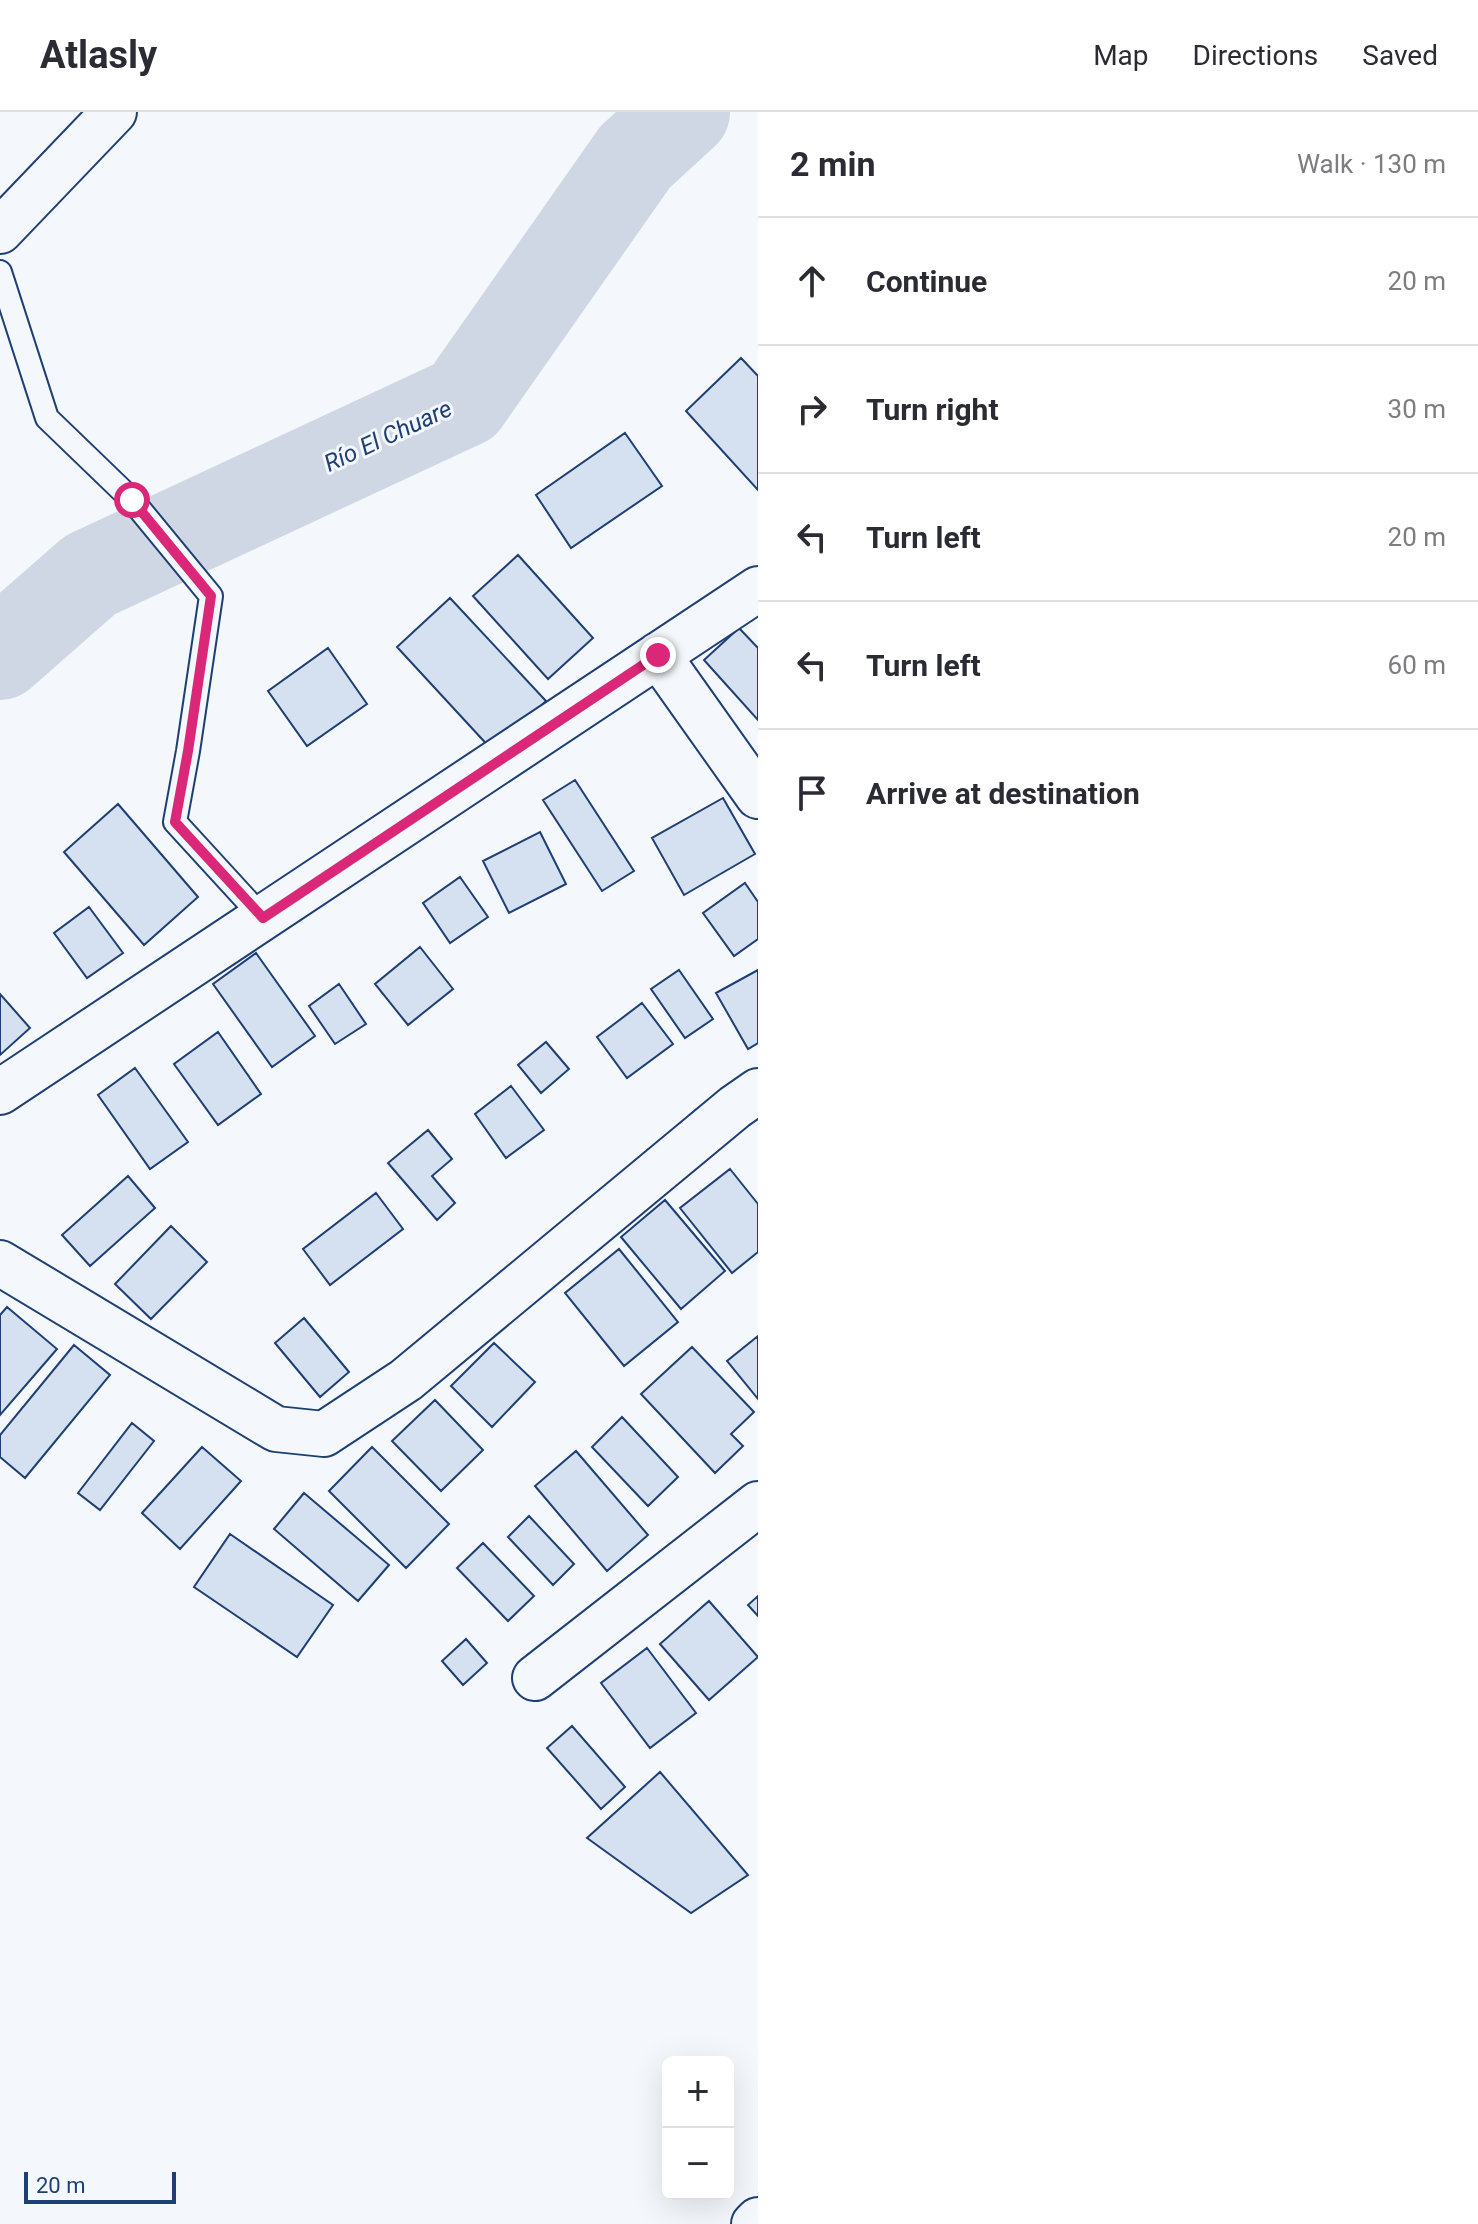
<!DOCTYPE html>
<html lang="en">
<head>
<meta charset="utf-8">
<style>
	:root { --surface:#fff; --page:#f2f2f3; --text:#2b2b33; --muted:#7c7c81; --line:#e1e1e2 }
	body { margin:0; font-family:Roboto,sans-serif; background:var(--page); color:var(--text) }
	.controls { position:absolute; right:24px; bottom:24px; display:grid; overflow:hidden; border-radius:12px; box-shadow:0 8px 32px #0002 }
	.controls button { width:72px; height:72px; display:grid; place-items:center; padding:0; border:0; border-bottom:2px solid var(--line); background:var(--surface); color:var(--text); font:40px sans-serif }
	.scale { position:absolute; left:24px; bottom:20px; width:152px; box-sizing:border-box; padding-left:8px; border:4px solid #1d3f73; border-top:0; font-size:22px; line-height:28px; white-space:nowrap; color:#1d3f73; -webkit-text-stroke:6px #f4f7fb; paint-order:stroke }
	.stop { position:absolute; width:24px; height:24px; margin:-18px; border:6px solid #db2777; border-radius:50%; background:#fff }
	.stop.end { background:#db2777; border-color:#fff; box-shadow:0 2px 8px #0008 }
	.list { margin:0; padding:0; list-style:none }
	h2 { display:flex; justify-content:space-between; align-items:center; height:104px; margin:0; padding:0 32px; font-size:34px }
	h2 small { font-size:26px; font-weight:400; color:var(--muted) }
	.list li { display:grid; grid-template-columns:52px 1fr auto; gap:24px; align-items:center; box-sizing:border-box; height:128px; padding:0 32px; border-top:2px solid var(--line) }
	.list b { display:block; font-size:30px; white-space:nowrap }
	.list em { font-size:26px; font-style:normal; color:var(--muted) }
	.icon { flex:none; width:44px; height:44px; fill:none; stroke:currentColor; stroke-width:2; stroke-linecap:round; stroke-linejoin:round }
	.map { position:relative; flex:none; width:758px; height:2112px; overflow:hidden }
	header { display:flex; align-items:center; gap:48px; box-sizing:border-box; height:112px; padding:0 40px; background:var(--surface); border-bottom:2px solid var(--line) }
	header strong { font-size:38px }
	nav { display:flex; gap:44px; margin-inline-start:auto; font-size:28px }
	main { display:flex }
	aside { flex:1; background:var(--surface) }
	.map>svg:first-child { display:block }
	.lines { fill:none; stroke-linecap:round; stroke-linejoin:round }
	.river { stroke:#cfd7e4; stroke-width:92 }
	.building { fill:#d5e0f0; stroke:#1d3f73; stroke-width:2 }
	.service-casing { stroke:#1d3f73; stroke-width:26 }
	.minor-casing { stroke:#1d3f73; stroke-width:48 }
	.secondary-casing { stroke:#1d3f73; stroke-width:48 }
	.service { stroke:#f4f7fb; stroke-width:22 }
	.minor { stroke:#f4f7fb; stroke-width:44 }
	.secondary { stroke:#f4f7fb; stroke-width:44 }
	.route { stroke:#db2777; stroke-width:10 }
	.labels { text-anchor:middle; stroke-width:6; stroke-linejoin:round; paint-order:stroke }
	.water-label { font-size:24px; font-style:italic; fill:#1d3f73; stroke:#f4f7fb }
</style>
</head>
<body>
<header>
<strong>Atlasly</strong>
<nav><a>Map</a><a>Directions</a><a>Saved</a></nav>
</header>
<main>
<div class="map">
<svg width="758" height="2112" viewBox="0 0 758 2112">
	<rect width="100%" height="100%" fill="#f4f7fb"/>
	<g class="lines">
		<path class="river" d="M0,542L90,463L464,289L635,45L684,0"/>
	</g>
	<path class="building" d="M741,246L758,264V378L686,299Z
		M625,321L662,374L571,436L536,383Z
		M518,443L593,526L548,567L473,484Z
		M450,486L546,589L493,639L397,535Z
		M739,516L758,536V608L704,548Z
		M328,536L367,592L307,634L268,579Z
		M575,668L634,759L602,779L543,688Z
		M723,686L755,742L684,783L652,726Z
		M118,692L198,785L144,833L64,740Z
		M540,720L566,772L509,801L483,749Z
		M460,765L488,805L450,831L423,791Z
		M745,771L758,790V827L734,844L703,801Z
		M89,795L123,841L87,866L54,821Z
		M420,835L453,877L408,913L375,872Z
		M256,841L315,924L272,955L213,872Z
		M679,858L713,907L685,926L651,877Z
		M758,858V931L748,937L716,881Z
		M339,872L366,912L335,932L309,894Z
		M0,882L30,916L0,943Z
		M642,891L673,932L627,966L597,925Z
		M218,920L261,982L218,1013L174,952Z
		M546,930L569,957L541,981L518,953Z
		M135,956L188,1030L150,1057L98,983Z
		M511,974L544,1018L506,1046L475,1002Z
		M428,1018L452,1047L432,1064L455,1091L437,1108L388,1051Z
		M730,1057L758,1092V1140L732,1161L680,1096Z
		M128,1064L155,1096L90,1154L62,1123Z
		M376,1081L403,1117L330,1173L303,1137Z
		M665,1088L725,1159L681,1197L621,1125Z
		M171,1114L207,1150L151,1207L115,1172Z
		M619,1137L678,1210L624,1254L565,1181Z
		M7,1195L57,1237L0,1303V1203Z
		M304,1206L349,1260L320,1285L275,1231Z
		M758,1224V1287L727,1249Z
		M494,1231L535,1270L492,1315L451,1274Z
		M74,1233L110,1263L25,1366L0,1345V1323Z
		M692,1235L754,1300L731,1322L743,1334L715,1361L641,1282Z
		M435,1288L483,1338L441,1379L392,1329Z
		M622,1305L678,1365L648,1394L592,1335Z
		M132,1311L154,1329L100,1398L78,1381Z
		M202,1335L241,1369L180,1437L142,1401Z
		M372,1335L449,1412L406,1456L329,1379Z
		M576,1339L648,1423L607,1459L535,1374Z
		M304,1381L389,1453L358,1489L274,1417Z
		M529,1404L574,1452L553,1473L508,1425Z
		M230,1422L333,1493L297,1545L194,1475Z
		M483,1431L534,1484L508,1509L457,1456Z
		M758,1484V1504L748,1493Z
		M709,1489L758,1545L709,1588L660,1532Z
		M466,1527L487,1551L463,1573L442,1549Z
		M647,1536L696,1601L650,1636L601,1571Z
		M572,1614L625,1675L601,1697L547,1636Z
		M660,1660L748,1763L691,1801L587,1726Z"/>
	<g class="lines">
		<defs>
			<path id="service" d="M0,160L47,306L132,388L211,484L188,639L175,710L263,806"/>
			<path id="minor" d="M0,119L114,0
				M658,543L758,684
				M0,980L758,477
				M0,1151L276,1317L324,1322L406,1268L735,995L758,979
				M535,1566L758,1392"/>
			<path id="secondary" d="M754,2112L758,2108"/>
		</defs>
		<use href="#service" class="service-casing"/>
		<use href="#minor" class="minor-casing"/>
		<use href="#secondary" class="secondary-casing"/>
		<use href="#service" class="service"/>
		<use href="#minor" class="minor"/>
		<use href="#secondary" class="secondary"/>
	</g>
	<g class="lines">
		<path class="route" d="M132,388L211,484L188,639L175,710L263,806L658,543"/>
	</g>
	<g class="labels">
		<g class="water-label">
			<text transform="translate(388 324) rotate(-25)" y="8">Río El Chuare</text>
		</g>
	</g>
</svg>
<div class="controls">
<button>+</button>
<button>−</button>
</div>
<div class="scale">20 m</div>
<div class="stop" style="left:132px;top:388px"></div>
<div class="stop end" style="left:658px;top:543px"></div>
</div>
<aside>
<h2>2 min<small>Walk · 130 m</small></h2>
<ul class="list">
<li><svg class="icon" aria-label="ahead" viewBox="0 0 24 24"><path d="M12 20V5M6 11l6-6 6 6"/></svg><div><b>Continue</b></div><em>20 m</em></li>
<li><svg class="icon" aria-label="right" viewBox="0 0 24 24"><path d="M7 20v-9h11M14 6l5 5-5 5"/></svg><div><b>Turn right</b></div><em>30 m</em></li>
<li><svg class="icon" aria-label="left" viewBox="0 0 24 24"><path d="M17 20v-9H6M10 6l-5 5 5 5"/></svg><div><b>Turn left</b></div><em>20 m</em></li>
<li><svg class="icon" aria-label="left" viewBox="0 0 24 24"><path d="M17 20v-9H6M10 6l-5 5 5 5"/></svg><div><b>Turn left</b></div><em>60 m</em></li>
<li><svg class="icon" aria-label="arrive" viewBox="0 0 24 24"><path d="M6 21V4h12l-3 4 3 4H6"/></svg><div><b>Arrive at destination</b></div></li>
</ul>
</aside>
</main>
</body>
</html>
